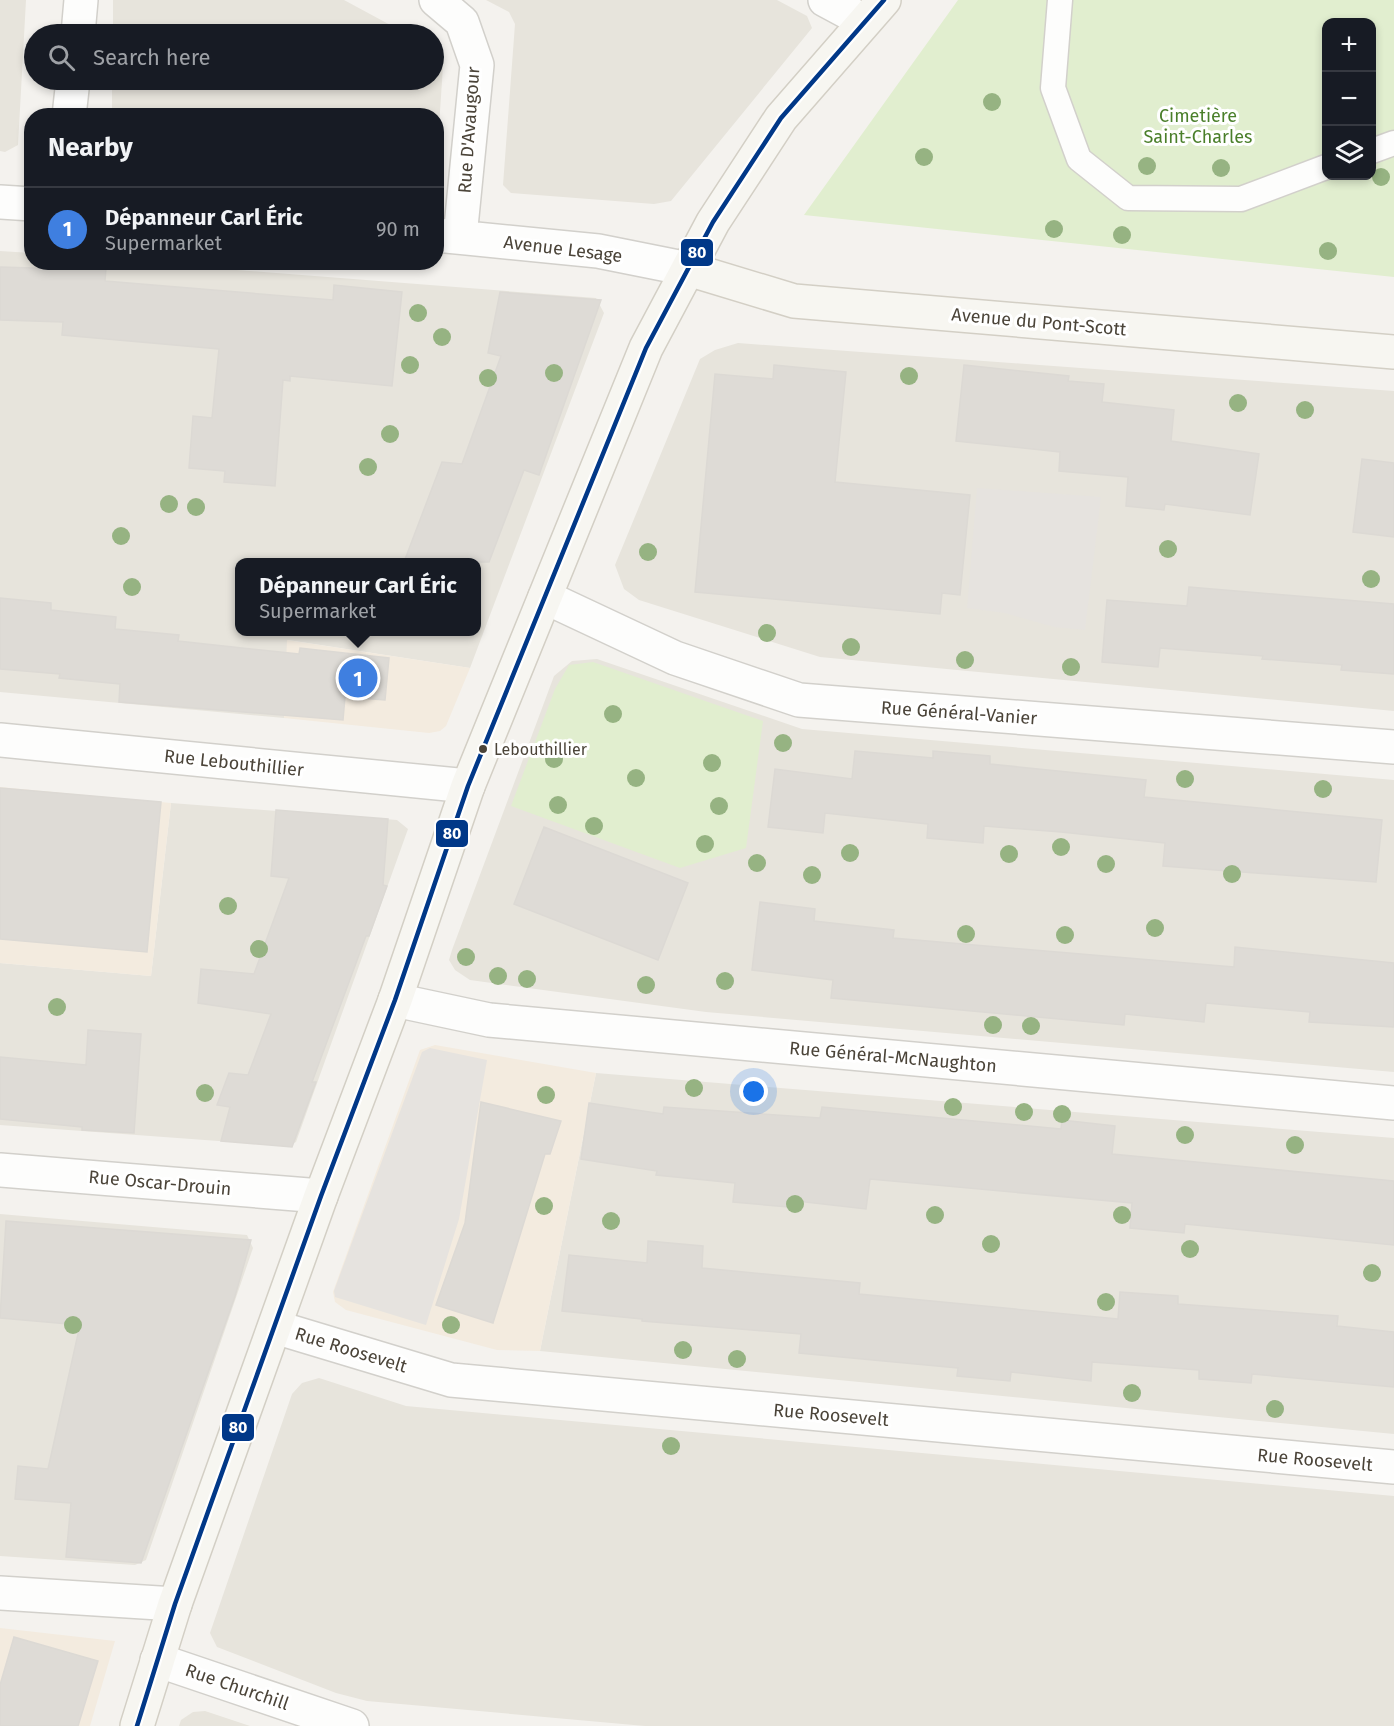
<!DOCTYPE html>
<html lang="en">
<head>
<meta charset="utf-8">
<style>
	:root { --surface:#171b24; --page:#20242c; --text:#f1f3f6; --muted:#9ea1a6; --line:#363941; --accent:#ea580c }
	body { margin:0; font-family:"Fira Sans",sans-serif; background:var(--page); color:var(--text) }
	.controls { position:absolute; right:18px; top:18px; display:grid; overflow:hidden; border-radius:12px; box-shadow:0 3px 9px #0003 }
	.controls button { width:54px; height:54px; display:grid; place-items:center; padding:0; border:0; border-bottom:2px solid var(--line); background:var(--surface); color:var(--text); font:30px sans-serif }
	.you { position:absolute; left:754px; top:1092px; width:21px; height:21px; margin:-15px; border:4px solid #fff; border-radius:50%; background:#1a73e8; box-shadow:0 0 0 9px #1a73e833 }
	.badge { display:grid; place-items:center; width:39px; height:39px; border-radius:50%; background:var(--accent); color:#fff; font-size:20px; font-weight:700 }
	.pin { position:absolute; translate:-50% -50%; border:3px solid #fff; box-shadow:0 2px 6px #0006 }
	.popup { position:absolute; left:235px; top:558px; width:246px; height:78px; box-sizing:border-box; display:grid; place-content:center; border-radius:12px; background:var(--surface); filter:drop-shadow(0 2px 4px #0005); font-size:20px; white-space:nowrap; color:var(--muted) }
	.popup b { font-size:22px; color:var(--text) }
	.popup::after { content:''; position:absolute; left:50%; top:100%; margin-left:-12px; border:12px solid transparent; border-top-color:var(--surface) }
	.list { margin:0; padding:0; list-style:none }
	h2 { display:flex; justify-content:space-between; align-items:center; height:78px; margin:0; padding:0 24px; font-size:26px }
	h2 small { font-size:20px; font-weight:400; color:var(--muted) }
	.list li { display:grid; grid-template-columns:39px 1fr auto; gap:18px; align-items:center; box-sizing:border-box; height:84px; padding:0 24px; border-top:2px solid var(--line) }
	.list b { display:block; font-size:22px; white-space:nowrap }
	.list p { margin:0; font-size:20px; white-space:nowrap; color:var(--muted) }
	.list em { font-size:20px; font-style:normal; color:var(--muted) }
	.icon { flex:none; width:33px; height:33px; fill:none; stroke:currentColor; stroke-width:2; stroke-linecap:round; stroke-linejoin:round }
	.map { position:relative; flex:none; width:1394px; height:1726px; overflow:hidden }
	.search { position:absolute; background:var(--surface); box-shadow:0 3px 9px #0003; left:24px; top:24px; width:420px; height:66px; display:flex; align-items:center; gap:15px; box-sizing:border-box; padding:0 21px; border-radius:33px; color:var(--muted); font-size:22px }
	.panel { position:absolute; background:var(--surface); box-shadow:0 3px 9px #0003; left:24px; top:108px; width:420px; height:162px; border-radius:24px }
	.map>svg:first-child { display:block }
	.residential { fill:#e7e4dc; fill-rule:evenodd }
	.commercial { fill:#f3ebdf }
	.green { fill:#e1eecf; fill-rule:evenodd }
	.parking { fill:#e6e3df }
	.building { fill:#dedbd6; stroke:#dcd9d4; stroke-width:1.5 }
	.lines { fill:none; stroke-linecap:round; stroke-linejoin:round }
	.lane-casing { stroke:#d2d0cb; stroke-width:27 }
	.street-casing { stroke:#d2d0cb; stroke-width:36 }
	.secondary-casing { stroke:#d3cfc5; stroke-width:36 }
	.lane { stroke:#fdfdfc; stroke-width:24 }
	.street { stroke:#fdfdfc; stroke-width:33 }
	.secondary { stroke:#f7f6f1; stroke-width:33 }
	.bus-1-casing { stroke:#fff; stroke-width:9 }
	.bus-1 { stroke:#013888; stroke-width:4.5 }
	.tree { fill:#96b382 }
	.bus-dot { fill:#4b4439; stroke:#fff; stroke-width:2 }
	.labels { text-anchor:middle; stroke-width:6; stroke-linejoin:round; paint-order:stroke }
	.bus-label { font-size:16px; fill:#4b4439; stroke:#fff; text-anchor:start }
	.park-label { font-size:18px; fill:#4a7f2a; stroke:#fff }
	.street-label { font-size:18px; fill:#4b4439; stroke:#fff }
	.line-badge { stroke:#fff; stroke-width:2 }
	.badge-label { font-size:16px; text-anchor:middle; font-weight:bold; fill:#fff }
</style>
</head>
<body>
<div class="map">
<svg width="1394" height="1726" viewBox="0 0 1394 1726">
	<rect width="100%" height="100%" fill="#f4f2ee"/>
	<path class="residential" d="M0,0H26L18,145L5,152L0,151Z
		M113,0H344L407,34H113Z
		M486,0H777L807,16L812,28L671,201L654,204L511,193L503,185L515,24L509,12Z
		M434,49L438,51L443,66L437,157L436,116L112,115V80H434Z
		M0,251L31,253L32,262L148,263L596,298L604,313L470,668L288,640L284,718L0,692ZM240,562H476V632H240Z
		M738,343L1394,391V711L820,657L639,600L624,589L615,565L700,359L715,350Z
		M597,659L802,729L1394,780V1072L706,1012L470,980L455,970L449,960L452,950L554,676L572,661Z
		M171,803L397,820L408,829L296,1142L288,1146L0,1125V963L151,976Z
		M596,1073L1394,1138V1434L540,1351Z
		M0,1214L247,1235L253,1248L146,1560L135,1565L0,1556Z
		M319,1378L406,1406L1394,1496V1726H645L367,1701L336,1693L217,1647L210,1633L292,1394L302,1383Z
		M205,1711L250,1726H179L181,1720L193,1712Z"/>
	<path class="commercial" d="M287,640L470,668L446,726L440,731L429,733L284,718Z
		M0,787L171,803L151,976L0,963Z
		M435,1045L596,1073L540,1351L497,1350L346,1310L335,1302L333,1292L420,1050Z
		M0,1628L115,1641L90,1726H0Z"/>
	<path class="green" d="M958,0H1394V277L804,215ZM1326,22H1372V176H1326Z
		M593,662L763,721L746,848L680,868L511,806L555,689L569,665Z"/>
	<path class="parking" d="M977,488L1101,497L1085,630L1054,627L1005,613L967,608Z
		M430,1048L487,1060L459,1219L426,1325L335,1297L334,1291L422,1052Z"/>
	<path class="building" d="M66,265L106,268L105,281L333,300L334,285L402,292L392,386L290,376V381L283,380L275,486L224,482L225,471L189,468L193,416L212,418L219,349L62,335L63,322L0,320V267L66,269Z
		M500,292L601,300L539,475L524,470L489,562H404L442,462L462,464L501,356L488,353Z
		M774,365L846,372L835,482L970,495L960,595L942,593L940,614L695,592L715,374L773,379Z
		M964,365L1069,376L1068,381L1104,384L1102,402L1174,410L1171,441L1259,454L1250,515L1165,504L1164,510L1126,506L1128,477L1059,471L1060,452L956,441Z
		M1362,459L1394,463V537L1353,532Z
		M1189,587L1394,604V674L1341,670L1342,665L1262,659L1263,656L1160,648L1158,667L1102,662L1107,600L1187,606Z
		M0,598L51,603V610L116,617L115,629L179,635L178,641L299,654L300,648L389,658L385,700L345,697L343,720L119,702L120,684L59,678L60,674L0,669Z
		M855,751L933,758V751L990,756V764L1146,780L1144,797L1382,820L1376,882L1163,866L1165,843L1061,832L984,826L983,843L927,838L928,824L825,813L823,833L768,827L775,769L852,779Z
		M0,788L161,802L147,952L0,939Z
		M276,810L388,819L383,885L387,886L369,936H366L312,1082H316L292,1147L221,1141L230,1107L217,1105L229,1073L248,1075L271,1014L198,1003L201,969L254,974L289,878L271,876Z
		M544,827L688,883L658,960L514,904Z
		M760,902L815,909L814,921L894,930L893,938L1234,967L1235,947L1394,963V1027L1309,1022L1310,1012L1206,1003L1204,1022L1125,1014L1124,1025L831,998L833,980L752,970Z
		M88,1030L141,1034L134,1133L82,1130V1127L0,1119V1057L86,1065Z
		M481,1102L561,1121L550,1154H545L493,1323L436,1305L465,1223Z
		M589,1103L663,1114L664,1107L820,1118L822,1107L1061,1129L1062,1120L1115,1126L1112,1154L1394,1181V1245L1185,1224L1184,1233L1130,1228L1132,1203L870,1179L866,1209L788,1200V1207L733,1202L735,1183L656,1175L657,1171L581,1159Z
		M6,1221L251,1240L235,1296L141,1563L66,1557L71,1503L15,1499L18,1466L48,1469L80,1325L0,1318Z
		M648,1241L703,1246L702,1268L860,1283L859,1294L1118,1319L1120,1292L1178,1296V1304L1338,1316L1337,1326L1394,1332V1387L1252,1374L1251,1383L1199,1379V1370L1092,1362L1091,1381L1011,1372L1010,1381L957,1376L958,1368L799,1353L801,1334L642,1321V1319L562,1311L569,1255L647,1263Z
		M14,1637L98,1661L78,1726H0V1685Z"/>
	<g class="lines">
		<defs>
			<path id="lane" d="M1060,0L1053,88L1079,159L1128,198L1241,199L1326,167
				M1372,151L1394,143"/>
			<path id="street" d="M436,0L462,22L477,65L460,237
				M825,0L864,21
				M78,34L81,0
				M69,116L73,80
				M0,202L32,204
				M436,235L598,251L688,269
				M545,597L675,658L799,700L1394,747
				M0,740L468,786
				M395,1000L489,1020L1394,1103
				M0,1170L321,1196
				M275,1327L451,1380L1394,1467
				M0,1593L175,1604
				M157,1660L352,1726"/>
			<path id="secondary" d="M688,269L794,301L1394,352
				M137,1726L175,1604L321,1196L395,1000L468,786L646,348L713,222L781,118L884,0"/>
		</defs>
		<use href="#lane" class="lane-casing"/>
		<use href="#street" class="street-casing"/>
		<use href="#secondary" class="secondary-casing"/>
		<use href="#lane" class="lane"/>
		<use href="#street" class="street"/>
		<use href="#secondary" class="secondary"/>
		<defs>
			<path id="bus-1" d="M137,1726L175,1604L321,1196L395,1000L468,786L646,348L713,222L781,118L884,0"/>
		</defs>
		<use href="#bus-1" class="bus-1-casing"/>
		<use href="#bus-1" class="bus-1"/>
	</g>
	<g class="tree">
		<circle cx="992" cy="102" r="9"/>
		<circle cx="924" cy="157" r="9"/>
		<circle cx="1147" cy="166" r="9"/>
		<circle cx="1221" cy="168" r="9"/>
		<circle cx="1381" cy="177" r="9"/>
		<circle cx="1054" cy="229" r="9"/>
		<circle cx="1122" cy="235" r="9"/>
		<circle cx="1328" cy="251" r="9"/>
		<circle cx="418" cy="313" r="9"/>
		<circle cx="442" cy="337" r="9"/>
		<circle cx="410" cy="365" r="9"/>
		<circle cx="554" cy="373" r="9"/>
		<circle cx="909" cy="376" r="9"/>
		<circle cx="488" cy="378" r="9"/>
		<circle cx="1238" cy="403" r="9"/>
		<circle cx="1305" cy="410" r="9"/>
		<circle cx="390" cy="434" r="9"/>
		<circle cx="368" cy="467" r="9"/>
		<circle cx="169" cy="504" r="9"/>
		<circle cx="196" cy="507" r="9"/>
		<circle cx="121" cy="536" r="9"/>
		<circle cx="1168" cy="549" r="9"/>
		<circle cx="648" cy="552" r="9"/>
		<circle cx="1371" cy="579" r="9"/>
		<circle cx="132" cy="587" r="9"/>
		<circle cx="767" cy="633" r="9"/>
		<circle cx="851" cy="647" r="9"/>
		<circle cx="965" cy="660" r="9"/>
		<circle cx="1071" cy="667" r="9"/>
		<circle cx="613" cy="714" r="9"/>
		<circle cx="783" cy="743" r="9"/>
		<circle cx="554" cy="759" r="9"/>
		<circle cx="712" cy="763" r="9"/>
		<circle cx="636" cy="778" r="9"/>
		<circle cx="1185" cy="779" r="9"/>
		<circle cx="1323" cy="789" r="9"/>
		<circle cx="558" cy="805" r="9"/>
		<circle cx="719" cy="806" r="9"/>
		<circle cx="594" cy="826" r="9"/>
		<circle cx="705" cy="844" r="9"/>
		<circle cx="1061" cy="847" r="9"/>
		<circle cx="850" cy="853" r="9"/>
		<circle cx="1009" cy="854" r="9"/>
		<circle cx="757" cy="863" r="9"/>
		<circle cx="1106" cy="864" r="9"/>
		<circle cx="1232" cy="874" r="9"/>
		<circle cx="812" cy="875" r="9"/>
		<circle cx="228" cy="906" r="9"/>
		<circle cx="1155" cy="928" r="9"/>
		<circle cx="966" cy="934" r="9"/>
		<circle cx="1065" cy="935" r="9"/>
		<circle cx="259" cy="949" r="9"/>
		<circle cx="466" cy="957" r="9"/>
		<circle cx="498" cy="976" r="9"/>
		<circle cx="527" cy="979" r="9"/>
		<circle cx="725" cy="981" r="9"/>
		<circle cx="646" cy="985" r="9"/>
		<circle cx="57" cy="1007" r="9"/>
		<circle cx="993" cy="1025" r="9"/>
		<circle cx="1031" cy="1026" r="9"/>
		<circle cx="694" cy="1088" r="9"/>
		<circle cx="205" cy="1093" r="9"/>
		<circle cx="546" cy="1095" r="9"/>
		<circle cx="953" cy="1107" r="9"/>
		<circle cx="1024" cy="1112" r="9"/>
		<circle cx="1062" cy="1114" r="9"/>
		<circle cx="1185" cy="1135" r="9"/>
		<circle cx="1295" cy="1145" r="9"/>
		<circle cx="795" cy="1204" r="9"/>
		<circle cx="544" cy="1206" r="9"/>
		<circle cx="935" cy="1215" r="9"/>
		<circle cx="1122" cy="1215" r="9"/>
		<circle cx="611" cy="1221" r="9"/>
		<circle cx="991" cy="1244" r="9"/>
		<circle cx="1190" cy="1249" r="9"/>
		<circle cx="1372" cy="1273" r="9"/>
		<circle cx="1106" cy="1302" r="9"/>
		<circle cx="73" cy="1325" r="9"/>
		<circle cx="451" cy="1325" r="9"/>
		<circle cx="683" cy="1350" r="9"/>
		<circle cx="737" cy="1359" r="9"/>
		<circle cx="1132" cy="1393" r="9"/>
		<circle cx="1275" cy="1409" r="9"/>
		<circle cx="671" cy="1446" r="9"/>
	</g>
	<circle class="bus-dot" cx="483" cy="749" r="5"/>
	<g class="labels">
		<g class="bus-label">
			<text x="494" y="755">Lebouthillier</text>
		</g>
		<g class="park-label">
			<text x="1198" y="122">Cimetière<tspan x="1198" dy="21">Saint-Charles</tspan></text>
		</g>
		<g class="street-label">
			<text transform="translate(469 130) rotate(-86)" y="6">Rue D'Avaugour</text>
			<text transform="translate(563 249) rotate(7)" y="6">Avenue Lesage</text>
			<text transform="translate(1039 322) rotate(5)" y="6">Avenue du Pont-Scott</text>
			<text transform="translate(959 713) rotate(4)" y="6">Rue Général-Vanier</text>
			<text transform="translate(234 763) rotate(6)" y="6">Rue Lebouthillier</text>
			<text transform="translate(893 1057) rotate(5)" y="6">Rue Général-McNaughton</text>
			<text transform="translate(160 1183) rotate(5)" y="6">Rue Oscar-Drouin</text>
			<text transform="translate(351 1350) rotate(17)" y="6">Rue Roosevelt</text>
			<text transform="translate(831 1415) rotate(5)" y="6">Rue Roosevelt</text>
			<text transform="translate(1315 1460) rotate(5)" y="6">Rue Roosevelt</text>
			<text transform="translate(237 1687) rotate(19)" y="6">Rue Churchill</text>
		</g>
	</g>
	<g class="line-badge">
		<rect x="680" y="238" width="34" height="29" rx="6" fill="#013888"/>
		<rect x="435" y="819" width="34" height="29" rx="6" fill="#013888"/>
		<rect x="221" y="1413" width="34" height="29" rx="6" fill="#013888"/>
	</g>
	<g class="badge-label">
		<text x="697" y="258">80</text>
		<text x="452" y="839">80</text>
		<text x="238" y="1433">80</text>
	</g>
</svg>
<div class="controls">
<button>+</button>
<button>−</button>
<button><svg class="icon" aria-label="layers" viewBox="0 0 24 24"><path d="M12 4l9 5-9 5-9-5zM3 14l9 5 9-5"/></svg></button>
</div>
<div class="you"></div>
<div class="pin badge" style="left:358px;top:678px;background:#3f7fe0">1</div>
<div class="popup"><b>Dépanneur Carl Éric</b>Supermarket</div>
<div class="search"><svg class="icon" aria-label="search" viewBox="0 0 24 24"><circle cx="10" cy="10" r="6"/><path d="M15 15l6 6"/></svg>Search here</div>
<section class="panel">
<h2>Nearby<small></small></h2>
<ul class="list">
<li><span class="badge" style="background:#3f7fe0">1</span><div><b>Dépanneur Carl Éric</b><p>Supermarket</p></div><em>90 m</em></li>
</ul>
</section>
</div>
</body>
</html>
